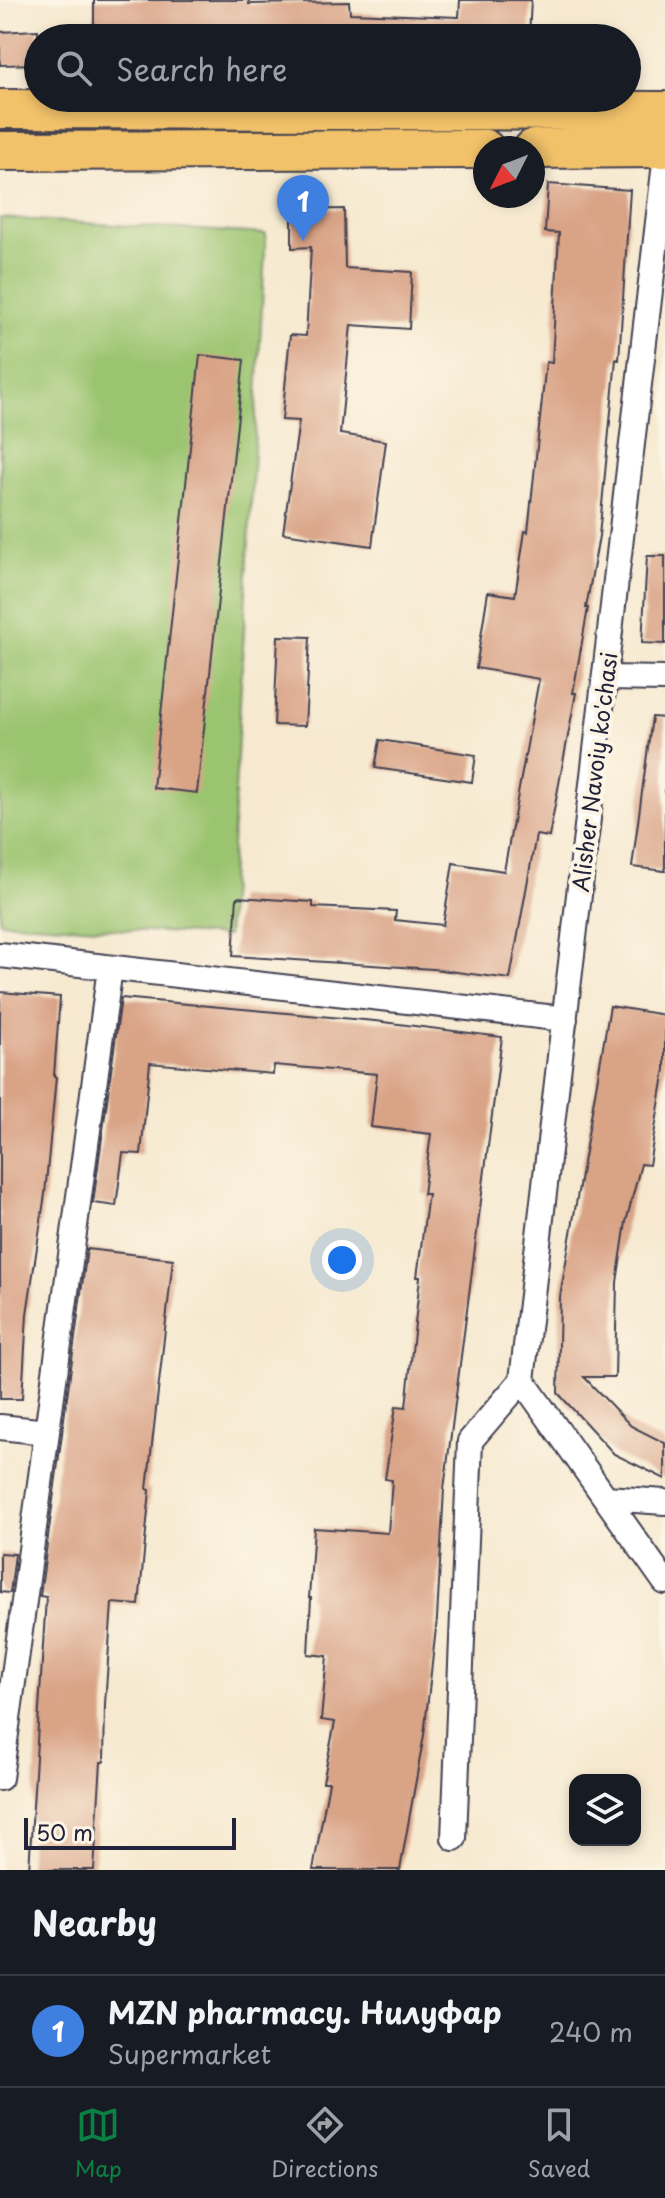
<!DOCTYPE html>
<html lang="en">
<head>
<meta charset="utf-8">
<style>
	:root { --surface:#171b24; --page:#242831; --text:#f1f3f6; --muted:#9ea1a6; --line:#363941; --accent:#0b8043 }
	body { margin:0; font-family:"Playpen Sans",sans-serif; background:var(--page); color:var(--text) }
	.controls { position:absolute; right:24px; bottom:24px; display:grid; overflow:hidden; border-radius:16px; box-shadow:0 4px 12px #0003 }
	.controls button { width:72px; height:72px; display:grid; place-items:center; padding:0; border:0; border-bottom:2px solid var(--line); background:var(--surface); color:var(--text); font:40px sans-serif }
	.compass { position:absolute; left:473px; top:136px; width:72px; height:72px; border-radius:50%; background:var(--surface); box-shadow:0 4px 12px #0003; rotate:228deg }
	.scale { position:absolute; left:24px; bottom:20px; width:212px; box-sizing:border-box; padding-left:8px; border:4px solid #22223b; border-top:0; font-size:22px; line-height:28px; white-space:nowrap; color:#22223b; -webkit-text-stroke:6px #fcf5e5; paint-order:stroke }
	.you { position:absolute; left:342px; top:1260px; width:28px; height:28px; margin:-20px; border:6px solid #fff; border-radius:50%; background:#1a73e8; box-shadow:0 0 0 12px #1a73e833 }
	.badge { display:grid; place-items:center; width:52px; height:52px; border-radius:50%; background:var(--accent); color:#fff; font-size:26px; font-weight:700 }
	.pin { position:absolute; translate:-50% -66px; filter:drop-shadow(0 2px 4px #0008) }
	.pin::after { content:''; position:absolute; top:42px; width:28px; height:24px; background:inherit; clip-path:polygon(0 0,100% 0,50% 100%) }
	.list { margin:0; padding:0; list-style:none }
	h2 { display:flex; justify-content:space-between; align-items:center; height:104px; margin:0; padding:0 32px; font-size:34px }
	h2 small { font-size:26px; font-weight:400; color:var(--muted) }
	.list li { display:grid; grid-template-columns:52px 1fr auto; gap:24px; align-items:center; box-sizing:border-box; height:112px; padding:0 32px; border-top:2px solid var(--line) }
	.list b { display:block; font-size:30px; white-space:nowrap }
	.list p { margin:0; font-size:26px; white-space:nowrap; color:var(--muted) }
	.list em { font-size:26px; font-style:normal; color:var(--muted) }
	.icon { flex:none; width:44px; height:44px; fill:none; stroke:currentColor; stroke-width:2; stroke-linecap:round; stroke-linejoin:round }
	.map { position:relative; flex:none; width:665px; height:1870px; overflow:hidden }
	.search { position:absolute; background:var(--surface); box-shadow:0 4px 12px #0003; left:24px; right:24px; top:24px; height:88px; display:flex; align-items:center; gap:20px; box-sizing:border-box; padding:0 28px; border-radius:44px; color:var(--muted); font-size:30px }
	.sheet { height:216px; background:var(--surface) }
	nav { display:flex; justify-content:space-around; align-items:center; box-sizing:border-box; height:112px; border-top:2px solid var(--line); background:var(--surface); font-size:22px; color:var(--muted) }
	nav a { display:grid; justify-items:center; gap:4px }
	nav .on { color:var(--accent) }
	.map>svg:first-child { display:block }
	.green { fill:#9bc470; stroke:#5e7356; stroke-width:2 }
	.building { fill:#d9a386 }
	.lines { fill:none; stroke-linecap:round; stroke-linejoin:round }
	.minor-casing { stroke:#424051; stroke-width:28 }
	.primary-casing { stroke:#424051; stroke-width:42 }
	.minor { stroke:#fff; stroke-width:24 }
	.primary { stroke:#f2c26a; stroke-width:38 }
	.labels { text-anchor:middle; stroke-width:8; stroke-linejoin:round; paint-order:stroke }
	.street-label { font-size:22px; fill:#22223b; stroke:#fcf5e5 }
</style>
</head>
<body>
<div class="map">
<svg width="665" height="1870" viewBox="0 0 665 1870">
	<rect width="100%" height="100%" fill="#fcf5e5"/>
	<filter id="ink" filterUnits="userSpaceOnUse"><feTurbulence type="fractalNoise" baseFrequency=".0125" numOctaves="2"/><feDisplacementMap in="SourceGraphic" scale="16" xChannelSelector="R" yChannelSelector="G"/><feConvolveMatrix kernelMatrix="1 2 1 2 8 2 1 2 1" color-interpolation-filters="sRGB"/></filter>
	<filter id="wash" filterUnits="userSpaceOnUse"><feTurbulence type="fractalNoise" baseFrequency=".006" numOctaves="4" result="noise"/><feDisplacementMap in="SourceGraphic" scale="32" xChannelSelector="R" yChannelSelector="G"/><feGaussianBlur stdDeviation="1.8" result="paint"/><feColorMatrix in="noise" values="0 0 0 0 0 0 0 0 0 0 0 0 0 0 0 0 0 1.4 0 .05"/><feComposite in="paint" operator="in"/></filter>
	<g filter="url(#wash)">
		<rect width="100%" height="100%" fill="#f6e9d0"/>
		<path class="green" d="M0,218L266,234L227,936L0,922Z"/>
		<g id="blocks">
			<path class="building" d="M94,0H249V4L349,2L350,13L459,17L460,0H531L529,38H94Z
				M38,30V64L0,65V32Z
				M548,184L630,190L619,360L616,359L599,536L586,608H588L573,693H576L549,837L536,835L510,979L433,969L233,956L237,897L313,902V907L396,911L395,920L443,925L453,863L504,871L539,679L476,668L488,592L515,596L525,531L528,532L546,362L552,363L559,233L545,232Z
				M344,209L345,268L412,272L409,329L351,325L340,434L386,441L372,546L283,533L299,421L282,420L290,335L306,336L311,247L292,248V210Z
				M200,355L244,360L197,793L153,788Z
				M647,556H665V644L642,643Z
				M278,636L310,637L305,726L274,725Z
				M652,717L665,718V871L632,867Z
				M380,740L476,755L472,782L375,768Z
				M0,992L60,997L54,1076L56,1077L45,1194L27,1314L22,1399H0Z
				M121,998L375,1021L502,1037L444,1489L437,1619L424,1735L400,1870H313L329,1782H323L335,1722L321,1720L327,1656L308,1654L311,1598H309L314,1528L388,1533L392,1480L385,1479L396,1406L406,1407L420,1277H417L428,1194H423L431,1134L371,1127L377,1074L274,1065L273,1074L150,1063L141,1154L123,1153L116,1206L93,1203Z
				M610,1006L665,1015V1069L649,1165L641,1164L626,1222L617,1282L615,1377H584L631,1426L665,1443V1479L614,1454L558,1393L560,1297Z
				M87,1249L173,1259L147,1489L150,1490L139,1605L112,1603L105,1704L104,1762H101L94,1870H29L46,1597L40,1596Z
				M0,1553L15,1554L10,1593L0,1592Z"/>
		</g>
	</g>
	<g filter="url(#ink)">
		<use href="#blocks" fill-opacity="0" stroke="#424051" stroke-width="2"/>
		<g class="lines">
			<defs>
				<path id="minor" d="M606,678L665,679
					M0,955L565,1019
					M522,1380L665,163
					M522,1380L665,1582
					M0,1427L47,1432
					M606,1498L665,1502
					M0,1778L110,968
					M454,1838L470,1441L522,1380"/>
				<path id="primary" d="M0,109L665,111
					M533,149L665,148
					M0,151L485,149"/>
			</defs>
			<use href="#minor" class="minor-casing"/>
			<use href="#primary" class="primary-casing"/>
			<use href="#minor" class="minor"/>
			<use href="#primary" class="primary"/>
		</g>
	</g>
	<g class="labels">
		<g class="street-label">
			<text transform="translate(595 772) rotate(-83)" y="8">Alisher Navoiy ko'chasi</text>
		</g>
	</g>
</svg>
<div class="controls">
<button><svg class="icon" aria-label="layers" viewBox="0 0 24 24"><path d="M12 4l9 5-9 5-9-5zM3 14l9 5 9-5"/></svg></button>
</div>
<svg class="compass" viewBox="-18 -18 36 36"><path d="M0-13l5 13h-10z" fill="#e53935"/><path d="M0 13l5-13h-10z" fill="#9ea1a6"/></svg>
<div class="scale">50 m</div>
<div class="you"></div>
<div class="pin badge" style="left:303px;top:241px;background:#3f7fe0">1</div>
<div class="search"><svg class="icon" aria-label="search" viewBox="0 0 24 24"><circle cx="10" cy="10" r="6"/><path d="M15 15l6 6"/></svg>Search here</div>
</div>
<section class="sheet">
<h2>Nearby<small></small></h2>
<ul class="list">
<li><span class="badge" style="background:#3f7fe0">1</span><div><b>MZN pharmacy. Нилуфар</b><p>Supermarket</p></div><em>240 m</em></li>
</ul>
</section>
<nav>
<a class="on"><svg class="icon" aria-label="map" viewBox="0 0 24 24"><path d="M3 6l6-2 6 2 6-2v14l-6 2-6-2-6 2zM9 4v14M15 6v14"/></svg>Map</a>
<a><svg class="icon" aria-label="directions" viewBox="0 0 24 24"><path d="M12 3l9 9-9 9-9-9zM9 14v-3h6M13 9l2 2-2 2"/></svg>Directions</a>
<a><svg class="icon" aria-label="saved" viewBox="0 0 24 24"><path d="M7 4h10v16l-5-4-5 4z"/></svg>Saved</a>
</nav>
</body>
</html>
